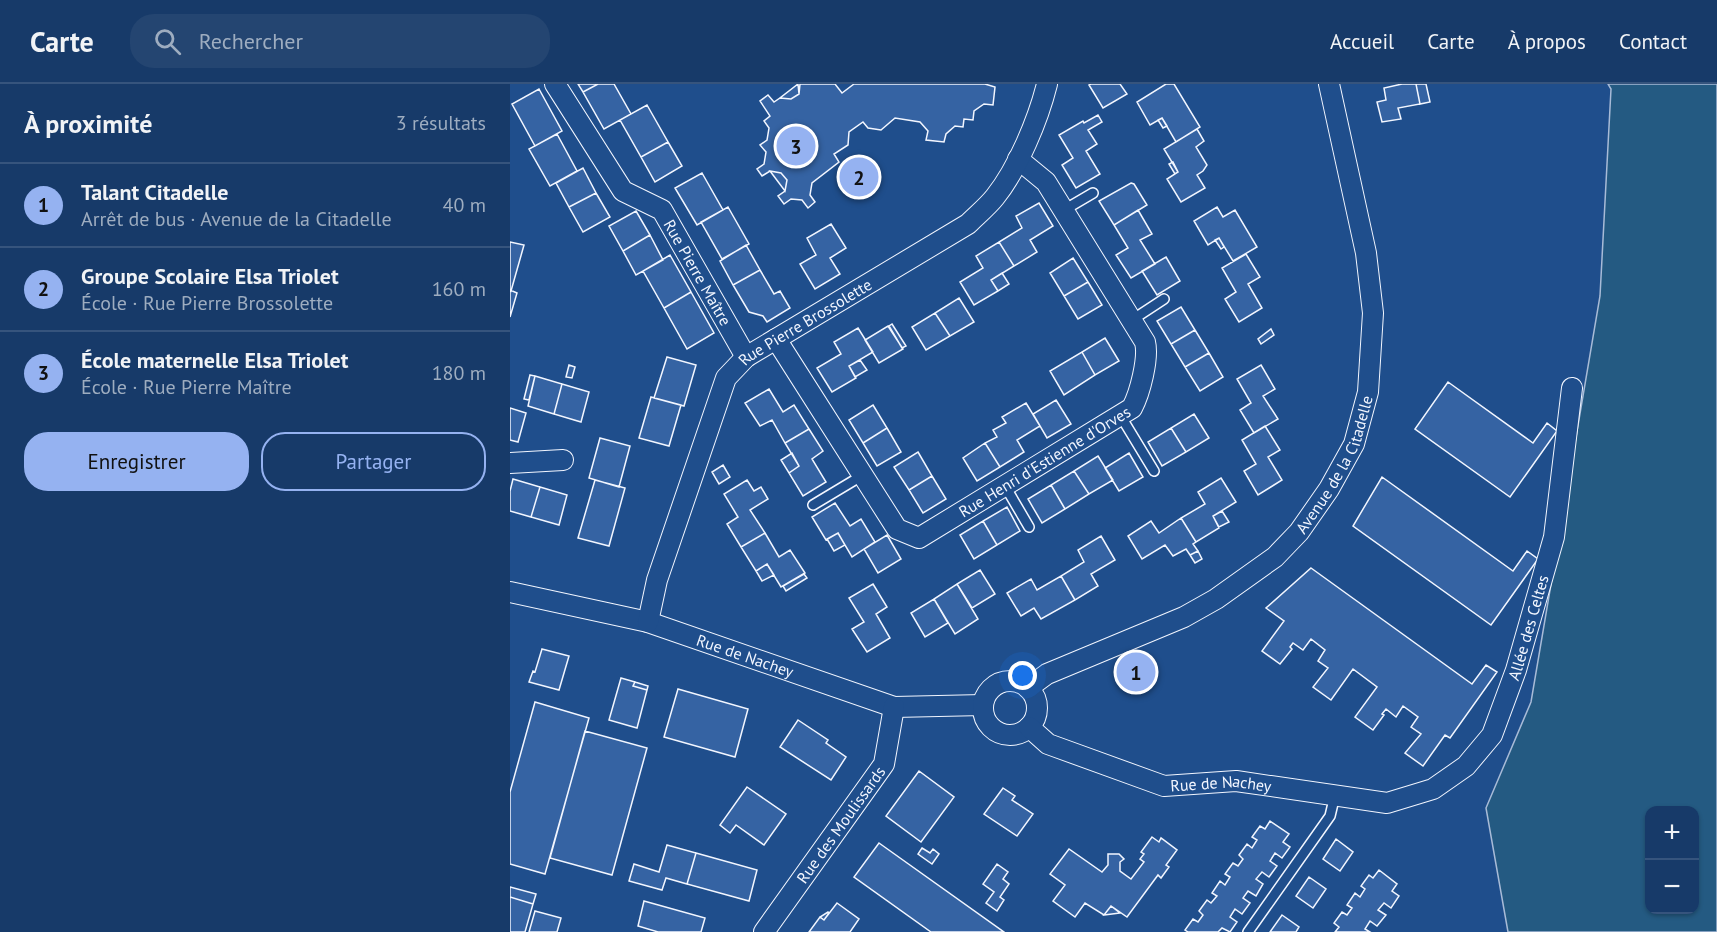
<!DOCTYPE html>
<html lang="fr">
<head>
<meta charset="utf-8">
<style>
	:root { --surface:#173a69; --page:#244571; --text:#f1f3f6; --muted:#9eadc0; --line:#36547d; --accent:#95b2f1 }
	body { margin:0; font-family:"PT Sans",sans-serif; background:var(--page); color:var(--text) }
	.controls { position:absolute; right:18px; bottom:18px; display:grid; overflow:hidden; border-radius:12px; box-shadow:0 2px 4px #0004 }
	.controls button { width:54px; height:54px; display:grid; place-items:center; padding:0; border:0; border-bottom:2px solid var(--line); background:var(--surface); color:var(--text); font:30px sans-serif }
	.you { position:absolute; left:513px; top:592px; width:21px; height:21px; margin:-15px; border:4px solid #fff; border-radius:50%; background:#1a73e8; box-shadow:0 0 0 9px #1a73e833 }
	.badge { display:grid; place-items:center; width:39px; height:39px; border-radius:50%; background:var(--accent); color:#111; font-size:20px; font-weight:700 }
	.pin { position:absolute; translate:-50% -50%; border:3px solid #fff; box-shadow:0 2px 6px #0006 }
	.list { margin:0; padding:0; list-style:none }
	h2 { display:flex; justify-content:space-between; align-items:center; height:78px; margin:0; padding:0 24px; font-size:26px }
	h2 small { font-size:20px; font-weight:400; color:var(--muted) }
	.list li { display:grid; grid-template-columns:39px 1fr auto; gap:18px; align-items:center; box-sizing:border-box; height:84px; padding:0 24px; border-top:2px solid var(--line) }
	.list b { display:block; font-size:22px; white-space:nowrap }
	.list p { margin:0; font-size:20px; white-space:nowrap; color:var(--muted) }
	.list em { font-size:20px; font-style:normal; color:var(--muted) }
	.actions { display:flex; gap:12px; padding:18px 24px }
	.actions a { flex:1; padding:14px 0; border:2px solid var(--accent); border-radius:24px; text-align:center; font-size:21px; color:var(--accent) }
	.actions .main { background:var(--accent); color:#111 }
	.icon { flex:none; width:33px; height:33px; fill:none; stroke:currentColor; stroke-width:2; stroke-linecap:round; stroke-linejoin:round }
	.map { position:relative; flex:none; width:1207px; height:848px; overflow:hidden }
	header { display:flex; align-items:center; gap:36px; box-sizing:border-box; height:84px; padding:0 30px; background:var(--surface); border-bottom:2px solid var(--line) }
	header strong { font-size:28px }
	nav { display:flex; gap:33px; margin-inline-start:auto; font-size:21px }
	.search { width:420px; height:54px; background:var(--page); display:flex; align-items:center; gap:15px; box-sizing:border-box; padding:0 21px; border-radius:24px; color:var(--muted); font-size:22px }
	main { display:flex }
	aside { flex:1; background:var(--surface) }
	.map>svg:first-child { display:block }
	.green { fill:#245a82; stroke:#a8bbd7; stroke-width:1.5; fill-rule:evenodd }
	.building { fill:#3563a3; stroke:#f2f6ff; stroke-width:1.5 }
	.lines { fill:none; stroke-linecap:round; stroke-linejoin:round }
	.lane-casing { stroke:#f2f6ff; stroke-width:12 }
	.street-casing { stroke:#f2f6ff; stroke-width:22 }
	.lane { stroke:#1f4e8c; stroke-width:9 }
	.street { stroke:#1f4e8c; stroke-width:20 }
	.labels { text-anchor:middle; stroke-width:4.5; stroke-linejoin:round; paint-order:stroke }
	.street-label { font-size:16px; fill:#f2f6ff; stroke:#1f4e8c }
</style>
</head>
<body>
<header>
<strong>Carte</strong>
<div class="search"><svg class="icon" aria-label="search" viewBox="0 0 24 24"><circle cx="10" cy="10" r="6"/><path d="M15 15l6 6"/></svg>Rechercher</div>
<nav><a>Accueil</a><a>Carte</a><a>À propos</a><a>Contact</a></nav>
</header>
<main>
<aside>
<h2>À proximité<small>3 résultats</small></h2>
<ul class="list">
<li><span class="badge">1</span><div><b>Talant Citadelle</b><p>Arrêt de bus · Avenue de la Citadelle</p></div><em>40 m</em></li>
<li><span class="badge">2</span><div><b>Groupe Scolaire Elsa Triolet</b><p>École · Rue Pierre Brossolette</p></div><em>160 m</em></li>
<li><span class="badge">3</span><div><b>École maternelle Elsa Triolet</b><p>École · Rue Pierre Maître</p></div><em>180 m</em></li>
</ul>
<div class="actions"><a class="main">Enregistrer</a><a>Partager</a></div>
</aside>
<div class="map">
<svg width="1207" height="848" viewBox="0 0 1207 848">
	<rect width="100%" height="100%" fill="#1f4e8c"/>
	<path class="green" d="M1098,0H1207V848H998L976,724L1021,618L1090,212L1101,5ZM1140,726H1184V826H1140Z"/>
	<path class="building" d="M68,0H88L73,8Z
		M88,0H104L121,30L94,45L73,8Z
		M288,0L289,10L281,15L270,14Z
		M290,0H325L332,9L344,0H475L485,3L483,21L474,20L464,27L463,36L454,35L453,43L445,42L436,50L434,58L416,56L418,47L410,38L385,34L371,46L358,44L353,38L339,48L338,61L324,70L329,78L302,99L300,111L305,118L298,124L292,116L281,115L274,120L268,112L275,107L277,96L271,89L260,87L252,92L247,85L254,80L256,68L250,61L257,56L259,44L254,37L260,32L250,17L258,11L264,18L270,14L281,15L289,10Z
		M581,0H610L617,10L593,24L579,1Z
		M656,0H664L690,43L666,58L652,34L640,41L627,18Z
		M892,0H906L910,20L888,24L891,35L872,38L867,18L876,16L874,4Z
		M906,0H916L920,18L910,20Z
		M29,5L52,47L25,62L2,20Z
		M137,21L158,58L131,73L110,36Z
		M588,31L592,38L578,46L587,60L576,67L590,90L566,104L552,81L563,74L549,51L573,37L574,39Z
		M652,34L657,42L653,44L648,36Z
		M687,45L694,57L686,63L697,81L693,87L687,91L695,104L671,118L657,95L668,88L654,65Z
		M47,50L67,87L40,102L19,65Z
		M158,58L172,82L145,98L131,73Z
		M663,78L668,88L665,90L659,80Z
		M73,84L86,109L59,123L46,99Z
		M260,87L271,89L277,96L275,107Z
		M192,89L213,126L187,141L165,104Z
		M621,99L624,100L637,121L604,141L589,117Z
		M86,109L100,133L73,148L59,123Z
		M529,119L543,142L520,156L527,168L504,182L489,158L512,144L506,132Z
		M218,123L239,160L212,175L191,138Z
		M707,123L713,133L725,126L747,163L723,177L709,154L698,161L684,137Z
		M628,126L642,150L630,156L645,180L621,194L606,171L618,164L604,141Z
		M126,127L140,151L113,167L99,142Z
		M321,140L336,164L320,174L330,190L305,205L290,180L306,171L297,154Z
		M140,151L153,176L126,191L113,167Z
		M709,154L714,163L711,165L705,156Z
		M0,158L14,161L1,207L0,206Z
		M489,158L504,182L481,196L488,207L464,221L450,198L473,184L466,172Z
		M236,161L250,186L223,201L210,177Z
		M736,170L750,193L738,200L752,224L729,238L715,215L726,208L712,184Z
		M160,171L181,208L154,224L133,187Z
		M656,173L670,197L647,211L632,187Z
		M563,174L578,198L554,212L540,189Z
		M250,186L264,210L270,207L280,224L257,238L253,232L239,228L223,201Z
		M492,189L499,200L488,207L481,196Z
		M578,198L592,221L568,235L554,212Z
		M0,206L7,209L0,233Z
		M181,208L204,249L177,265L154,224Z
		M449,214L464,238L440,252L425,229Z
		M671,223L685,246L661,260L647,237Z
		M425,229L440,252L416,266L402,243Z
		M382,240L396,262L392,264L379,242Z
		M378,242L393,265L369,279L355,256Z
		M348,244L363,268L339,282L346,294L322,308L307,284L331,270L324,258Z
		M761,245L764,251L751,260L748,255Z
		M685,246L699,269L675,283L661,260Z
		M595,254L609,277L585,291L572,268Z
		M572,268L585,291L554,311L540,287Z
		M699,269L713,293L690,307L675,283Z
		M157,273L186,281L174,322L144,314Z
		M350,276L357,286L345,293L339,282Z
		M59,281L65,283L62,294L56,293Z
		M751,281L765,305L753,312L768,335L744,349L730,326L741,319L727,295Z
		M20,291L25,292L19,316L14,315Z
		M25,292L52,300L44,330L18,322Z
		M938,298L1023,359L1037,339L1047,347L1000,413L905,345Z
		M52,300L79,308L71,338L44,330Z
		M259,305L273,328L284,321L299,345L275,359L262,336L250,342L235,319Z
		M141,313L171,321L159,362L129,354Z
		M546,316L561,340L537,354L523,330Z
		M516,319L530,342L507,356L514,368L490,383L475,359L487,353L483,346L496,339L492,333Z
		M363,321L377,344L353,359L339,336Z
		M0,324L16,329L8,358L0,356Z
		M684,330L699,354L676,368L661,344Z
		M755,342L770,366L758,373L772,396L748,411L734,387L746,380L732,356Z
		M377,344L391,368L367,382L353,359Z
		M661,344L676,368L652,382L638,358Z
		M299,345L313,367L302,375L316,398L293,412L279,389L289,382L275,359Z
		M90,354L120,362L109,403L79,394Z
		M475,359L490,383L467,397L453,374Z
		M408,368L422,392L399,406L384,383Z
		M282,369L289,382L279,389L271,376Z
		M619,369L633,393L609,407L595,384Z
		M588,372L603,396L579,410L564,387Z
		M213,381L220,393L209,400L202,388Z
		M564,387L579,410L555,425L541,401Z
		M422,392L436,415L413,429L399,406Z
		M872,393L1003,487L1017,467L1028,475L981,541L843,442Z
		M711,394L726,418L703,432L709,444L686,458L671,434L695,420L688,408Z
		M3,395L30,403L21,433L0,427V407Z
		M85,396L115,404L99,462L68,454Z
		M237,396L244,407L251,403L258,415L240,426L255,449L231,463L217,440L228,433L214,410Z
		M541,401L555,425L532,439L518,415Z
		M30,403L57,411L49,441L21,433Z
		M325,419L340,442L351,435L365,458L342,473L328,449L316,456L302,433Z
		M497,423L510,447L487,461L473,437Z
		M712,427L719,438L709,443L703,432Z
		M671,434L686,458L683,460L688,467L680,471L676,465L663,472L655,461L632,475L618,452L641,437L649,449Z
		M473,437L487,461L464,475L450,451Z
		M255,449L269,473L280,466L295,489L271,503L257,480L246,487L231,463Z
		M328,449L335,461L324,467L317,455Z
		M377,451L391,475L368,489L354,465Z
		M591,452L605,476L581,490L588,502L565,516L551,492L574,478L568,466Z
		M688,467L692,475L685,479L680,471Z
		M257,480L264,491L252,497L246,487Z
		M801,484L962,600L976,581L987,588L940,654L935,651L913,682L895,669L911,650L901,643L908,633L893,622L886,633L876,625L872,630L874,631L863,646L845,633L867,603L843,585L821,616L803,603L818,584L808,577L815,566L801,555L793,566L783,559L780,563L782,565L770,580L752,567L774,537L756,524Z
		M470,486L485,510L462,524L447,500Z
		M294,490L297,494L276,507L273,502Z
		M551,492L565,516L531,535L524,524L511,532L497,509L521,495L527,506Z
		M363,500L377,523L366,530L380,554L357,568L342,545L354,538L339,514Z
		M447,500L468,535L445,550L424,515Z
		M424,515L438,539L415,553L401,529Z
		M32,565L59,572L49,606L19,598L23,587L25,588Z
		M111,594L125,598L123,602L137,606L127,644L99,636Z
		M125,598L138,602L137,606L123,602Z
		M168,605L238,625L225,673L154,653Z
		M25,618L79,634L35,790L0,780V708Z
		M288,636L318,656L316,659L336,673L321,696L270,663Z
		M75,647L137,664L102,791L40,774Z
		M409,687L444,713L411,758L376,732Z
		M237,703L276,730L254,761L226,741L220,749L210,741Z
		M493,704L505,712L502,716L523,730L507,752L474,730Z
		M760,737L779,750L773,758L780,763L772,774L765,769L760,777L767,782L759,793L752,788L746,795L753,800L746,812L738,807L733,814L740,819L732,830L725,825L720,833L727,838L720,848L712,844L708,848H678L675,846L683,835L688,838L693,831L689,827L697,816L701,819L707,812L702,809L710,797L715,801L720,793L715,790L723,779L728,782L733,775L729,771L737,760L742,764L747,756L742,753L750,742L755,745Z
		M642,753L649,758L651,754L667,766L656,781L659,783L651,794L648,791L617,833L601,822L594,831L575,819L565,833L543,817L555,801L540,790L559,765L592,788L598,781V770H609L614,775L610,778V787L621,795L634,778L630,775L634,770L631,768Z
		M826,755L843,768L830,787L813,775Z
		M369,759L494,848H421L344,793Z
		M157,761L186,769L177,800L156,794L152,806L119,797L124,780L149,788Z
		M412,764L420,769L423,765L429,770L422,780L408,770Z
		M186,769L247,786L239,817L177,800Z
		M487,780L498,788L493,795L499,800L490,813L494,816L487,827L476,819L484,808L473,800Z
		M869,786L887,800L882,807L889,812L881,824L874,819L868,826L876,831L867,842L860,837L855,845L860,848H825L829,843L824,839L832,828L837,831L842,824L837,821L845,809L850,813L855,805L851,802L859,791L863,794Z
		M799,793L816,805L803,824L786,812Z
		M0,803L26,810L23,820L0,813Z
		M0,813L23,820L15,848H0Z
		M134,817L195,834L191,848H148L128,842Z
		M327,819L349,835L340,848H299L310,833L314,836Z
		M601,822L610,829L594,831Z
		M25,827L51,834L47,848H19Z
		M318,828L319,829L314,836L310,833Z
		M772,831L789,843L786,848H760Z"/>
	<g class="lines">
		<defs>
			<path id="lane" d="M554,126L583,109
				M622,236L654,215
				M610,331L644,387
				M495,402L519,443
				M303,421L353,391
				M738,848L820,732L825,711"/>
			<g id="street">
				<path id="s1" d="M45,0L113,107L152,126L236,273"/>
				<path id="s2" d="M266,255L387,445L409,454L622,324C630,309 639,274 635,258L536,98L508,75"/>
				<path d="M0,379L53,376"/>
				<path id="s3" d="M0,508L138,538L384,623L473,621"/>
				<path id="s4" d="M138,538L147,496L216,294L236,273L458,140C467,131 477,123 485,113C508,84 528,36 537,0"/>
				<circle cx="500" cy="624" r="27"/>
				<path id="s5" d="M518,604L537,590L674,533L706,515L765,473L789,448L819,405L844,360L858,308L863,229L856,169L819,0"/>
				<path id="s6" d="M519,643L538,660L654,702L726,697L877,719L923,705L956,682L982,651L1006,586L1044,453L1062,304"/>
				<path id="s7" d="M254,848L374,680L384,623"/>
			</g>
		</defs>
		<use href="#lane" class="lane-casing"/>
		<use href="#street" class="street-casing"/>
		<use href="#lane" class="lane"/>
		<use href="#street" class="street"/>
	</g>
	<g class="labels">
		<g class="street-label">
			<text dy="6" stroke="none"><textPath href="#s1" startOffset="242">Rue Pierre Maître</textPath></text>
			<text dy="6" stroke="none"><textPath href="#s4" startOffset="354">Rue Pierre Brossolette</textPath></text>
			<text dy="6" stroke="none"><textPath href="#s2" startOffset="396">Rue Henri d'Estienne d'Orves</textPath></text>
			<text dy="6" stroke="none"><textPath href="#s5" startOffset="393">Avenue de la Citadelle</textPath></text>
			<text dy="6" stroke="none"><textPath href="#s6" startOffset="616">Allée des Celtes</textPath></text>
			<text dy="6" stroke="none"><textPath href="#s3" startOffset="244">Rue de Nachey</textPath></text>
			<text dy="6" stroke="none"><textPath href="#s6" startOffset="206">Rue de Nachey</textPath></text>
			<text dy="6" stroke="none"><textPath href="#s7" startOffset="132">Rue des Moulissards</textPath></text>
		</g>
	</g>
</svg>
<div class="controls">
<button>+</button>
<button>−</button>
</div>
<div class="you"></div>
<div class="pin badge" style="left:626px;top:588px">1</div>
<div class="pin badge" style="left:349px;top:93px">2</div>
<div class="pin badge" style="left:286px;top:62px">3</div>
</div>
</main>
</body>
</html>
